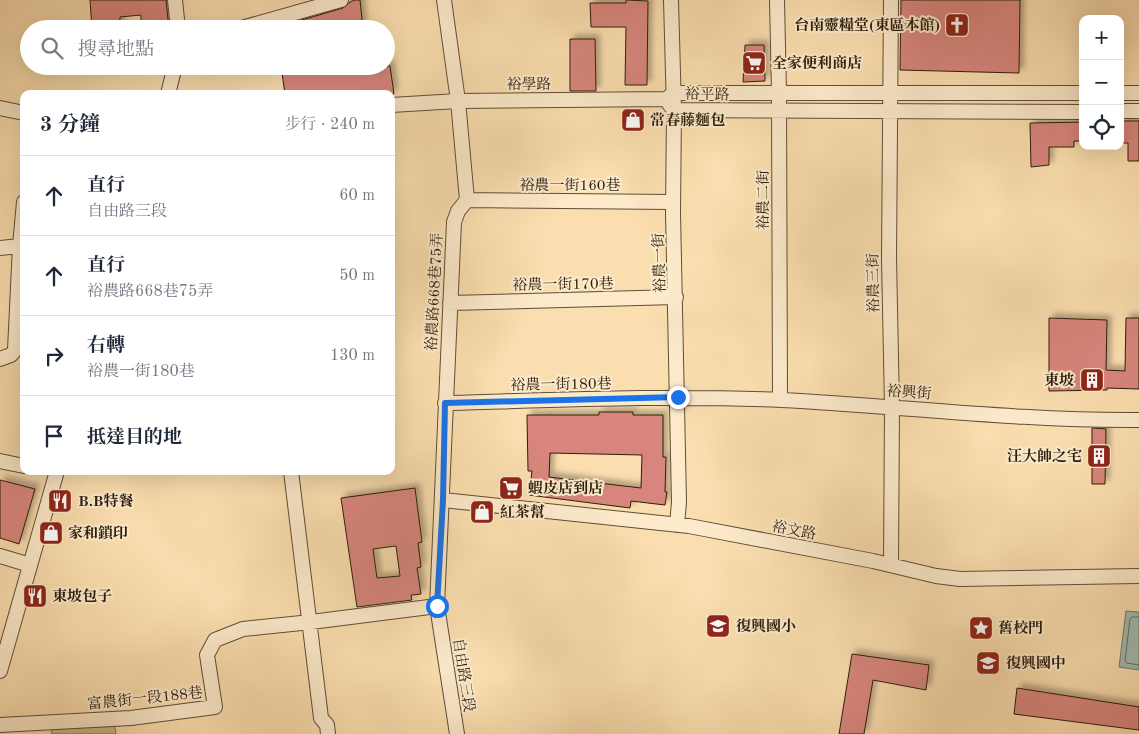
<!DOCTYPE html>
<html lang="zh-TW">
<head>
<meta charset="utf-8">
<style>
	:root { --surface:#fff; --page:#f2f2f3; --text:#1f2937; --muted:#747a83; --line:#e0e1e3 }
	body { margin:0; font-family:"Old Standard TT","Noto Serif TC",serif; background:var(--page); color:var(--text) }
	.controls { position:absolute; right:15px; top:15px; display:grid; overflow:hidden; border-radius:10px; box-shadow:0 5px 20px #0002 }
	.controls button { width:45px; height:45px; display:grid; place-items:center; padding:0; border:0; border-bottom:1px solid var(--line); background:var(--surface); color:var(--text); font:25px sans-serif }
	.stop { position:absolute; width:15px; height:15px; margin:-11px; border:4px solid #1a73e8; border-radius:50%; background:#fff }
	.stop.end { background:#1a73e8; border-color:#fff; box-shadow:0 1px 5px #0008 }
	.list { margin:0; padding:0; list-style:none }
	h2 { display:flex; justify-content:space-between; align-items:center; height:65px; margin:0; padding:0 20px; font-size:21px }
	h2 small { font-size:16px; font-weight:400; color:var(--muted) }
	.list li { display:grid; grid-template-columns:32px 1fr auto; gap:15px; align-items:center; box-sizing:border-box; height:80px; padding:0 20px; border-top:1px solid var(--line) }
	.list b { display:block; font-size:19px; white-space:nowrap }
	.list p { margin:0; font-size:16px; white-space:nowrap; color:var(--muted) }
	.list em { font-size:16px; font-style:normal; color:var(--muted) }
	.icon { flex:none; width:28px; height:28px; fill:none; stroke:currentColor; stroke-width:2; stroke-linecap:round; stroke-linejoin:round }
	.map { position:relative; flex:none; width:1139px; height:734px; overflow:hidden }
	.search { position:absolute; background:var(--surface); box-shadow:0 5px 20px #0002; left:20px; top:20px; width:375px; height:55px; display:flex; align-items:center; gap:12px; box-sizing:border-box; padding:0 18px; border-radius:28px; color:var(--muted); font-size:19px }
	.panel { position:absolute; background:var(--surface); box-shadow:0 5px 20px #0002; left:20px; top:90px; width:375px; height:385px; border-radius:10px }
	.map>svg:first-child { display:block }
	.green { fill:#c6bf86; stroke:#786e4a }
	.water { fill:#9fbbb0; stroke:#717c6f }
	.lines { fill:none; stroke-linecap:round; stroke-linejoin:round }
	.shore { stroke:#656c5e; stroke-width:1 }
	.building { fill:#d8867d; stroke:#2b1e0d; fill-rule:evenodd; filter:url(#shadow) }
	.minor-casing { stroke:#5f4e36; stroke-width:16 }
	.minor { stroke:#fceacb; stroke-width:14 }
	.route { stroke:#1a73e8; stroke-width:6 }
	.labels { text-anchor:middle; stroke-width:4; stroke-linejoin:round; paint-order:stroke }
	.poi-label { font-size:15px; font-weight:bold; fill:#2b1e0d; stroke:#fceacb; text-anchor:start }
	.street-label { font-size:15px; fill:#2b1e0d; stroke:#fceacb }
</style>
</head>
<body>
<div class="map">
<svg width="1139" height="734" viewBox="0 0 1139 734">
	<defs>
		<filter id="shadow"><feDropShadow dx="4.5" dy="-4.5" stdDeviation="2.5" flood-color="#0004"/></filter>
	</defs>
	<rect width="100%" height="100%" fill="#fbdeaf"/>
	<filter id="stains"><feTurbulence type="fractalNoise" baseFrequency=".004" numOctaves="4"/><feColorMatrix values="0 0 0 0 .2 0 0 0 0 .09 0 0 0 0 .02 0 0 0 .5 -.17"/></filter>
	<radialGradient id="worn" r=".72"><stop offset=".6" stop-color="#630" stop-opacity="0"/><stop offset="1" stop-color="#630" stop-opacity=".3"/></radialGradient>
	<path class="green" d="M114,722L116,734H52L51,728Z"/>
	<path class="water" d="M1126,611L1139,612V670L1119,667Z"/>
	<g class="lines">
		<path class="shore" d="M1139,617H1132L1130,619L1125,661L1127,663L1139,665"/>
	</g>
	<path class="building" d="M90,0H166L169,29H141V15L120,17V29H92Z
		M355,0H360L363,29H271L343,8L350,2Z
		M626,0L648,1L647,85H625L626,27H591L590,3H626Z
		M901,0H1020L1019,73L900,70Z
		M570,39H595L596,91H570Z
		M745,45H764L765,81L743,82Z
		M281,66H390L394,94H285Z
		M1120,121H1139V161H1128V143H1120Z
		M1083,122V141H1074V147H1049V165L1031,167L1030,123Z
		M1049,318L1107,320L1106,370L1125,371L1126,318H1139V389L1107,388V390L1049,391Z
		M599,412H633V415H663V457H666L665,492H667L665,505L631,501L630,508L529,495L532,471H528L527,415H599ZM550,453L642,455L641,488L549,477Z
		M1092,428L1106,429L1105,484H1092Z
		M0,480L35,489L19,544L0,538Z
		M415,488L422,542L418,543L421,567L417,568L421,594L411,595L412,600L357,607L341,498ZM396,546L400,576L377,578L373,549Z
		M852,654L929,665L926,690L873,680L864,734H839Z
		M1017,688L1139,707V730L1014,714Z"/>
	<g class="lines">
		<defs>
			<path id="minor" d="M175,0L178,29
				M444,0L458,101L467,200L458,211L454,222L437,606L457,734
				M671,0L674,110L673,213L679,502L677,525
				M777,0L779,93L780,400
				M891,0L889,258L892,407L891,565
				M238,29L341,0
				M1120,93H1139
				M168,94L175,66
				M667,99L673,93H1083
				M669,104L674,110L1083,112
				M391,105L458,101L666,99
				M0,108L24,113
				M1120,111H1139
				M467,200L673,202
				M0,248L20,246L24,202
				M450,303L676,297
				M0,359L11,355L15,350L20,246
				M445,403C557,400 669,395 781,400C900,406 1019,421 1139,420
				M0,461L24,466
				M291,471L321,718L327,725L328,734
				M443,500L689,526L873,561L936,576L960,579L1139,576
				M0,556L30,565
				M0,671L57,471
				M0,725L131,718L215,707L207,655L215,640L243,629L311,622L437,606"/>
		</defs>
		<use href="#minor" class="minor-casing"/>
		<use href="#minor" class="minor"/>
	</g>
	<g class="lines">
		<path class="route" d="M437,606L443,500L445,403L678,397"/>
	</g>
	<defs>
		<symbol id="church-square" viewBox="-11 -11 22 22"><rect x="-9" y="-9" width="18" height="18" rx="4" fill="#8f2418" stroke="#fceacb"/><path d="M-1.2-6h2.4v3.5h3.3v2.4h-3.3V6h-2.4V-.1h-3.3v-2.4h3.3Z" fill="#fff"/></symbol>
		<symbol id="supermarket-square" viewBox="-11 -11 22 22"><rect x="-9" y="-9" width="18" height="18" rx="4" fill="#8f2418" stroke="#fceacb"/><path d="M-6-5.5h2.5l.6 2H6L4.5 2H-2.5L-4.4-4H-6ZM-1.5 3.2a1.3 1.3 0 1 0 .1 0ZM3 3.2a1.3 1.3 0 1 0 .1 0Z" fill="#fff"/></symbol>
		<symbol id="shop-square" viewBox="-11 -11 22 22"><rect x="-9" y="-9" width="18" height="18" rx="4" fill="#8f2418" stroke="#fceacb"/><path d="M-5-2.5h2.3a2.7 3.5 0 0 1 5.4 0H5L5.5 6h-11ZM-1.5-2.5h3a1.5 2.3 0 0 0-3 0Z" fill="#fff"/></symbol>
		<symbol id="building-square" viewBox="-11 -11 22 22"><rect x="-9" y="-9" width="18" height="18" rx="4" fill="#8f2418" stroke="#fceacb"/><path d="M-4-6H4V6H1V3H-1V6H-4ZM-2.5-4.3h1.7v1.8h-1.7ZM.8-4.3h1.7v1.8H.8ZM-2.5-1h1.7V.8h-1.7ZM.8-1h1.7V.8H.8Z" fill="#fff"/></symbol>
		<symbol id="restaurant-square" viewBox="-11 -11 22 22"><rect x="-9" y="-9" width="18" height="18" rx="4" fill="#8f2418" stroke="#fceacb"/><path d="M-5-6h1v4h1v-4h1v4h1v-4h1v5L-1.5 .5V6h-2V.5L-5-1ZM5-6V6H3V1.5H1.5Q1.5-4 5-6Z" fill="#fff"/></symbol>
		<symbol id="school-square" viewBox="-11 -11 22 22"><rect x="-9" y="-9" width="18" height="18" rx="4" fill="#8f2418" stroke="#fceacb"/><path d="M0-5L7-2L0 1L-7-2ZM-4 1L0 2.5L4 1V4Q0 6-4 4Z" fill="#fff"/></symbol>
		<symbol id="sight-square" viewBox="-11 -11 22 22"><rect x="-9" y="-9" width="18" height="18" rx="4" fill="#8f2418" stroke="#fceacb"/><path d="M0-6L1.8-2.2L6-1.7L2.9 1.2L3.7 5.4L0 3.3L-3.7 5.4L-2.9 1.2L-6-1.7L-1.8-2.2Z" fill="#fff"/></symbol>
	</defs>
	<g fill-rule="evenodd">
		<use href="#church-square" x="943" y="11" width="28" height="28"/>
		<use href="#supermarket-square" x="740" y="49" width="28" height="28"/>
		<use href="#shop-square" x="619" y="106" width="28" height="28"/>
		<use href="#building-square" x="1078" y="366" width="28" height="28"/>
		<use href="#building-square" x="1085" y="442" width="28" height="28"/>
		<use href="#supermarket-square" x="497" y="474" width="28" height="28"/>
		<use href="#restaurant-square" x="46" y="487" width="28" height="28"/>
		<use href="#shop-square" x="468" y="498" width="28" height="28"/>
		<use href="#shop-square" x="37" y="519" width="28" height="28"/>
		<use href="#restaurant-square" x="21" y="582" width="28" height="28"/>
		<use href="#school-square" x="704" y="612" width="28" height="28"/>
		<use href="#sight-square" x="967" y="614" width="28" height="28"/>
		<use href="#school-square" x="974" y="649" width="28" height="28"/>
	</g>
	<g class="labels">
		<g class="poi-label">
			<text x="940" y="30" text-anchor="end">台南靈糧堂(東區本館)</text>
			<text x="772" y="68">全家便利商店</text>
			<text x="650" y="125">常春藤麵包</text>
			<text x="1074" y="385" text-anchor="end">東坡</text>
			<text x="1082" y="461" text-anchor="end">汪大帥之宅</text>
			<text x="528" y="493">蝦皮店到店</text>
			<text x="78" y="506">B.B特餐</text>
			<text x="500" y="517">紅茶幫</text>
			<text x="68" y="538">家和鎖印</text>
			<text x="52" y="601">東坡包子</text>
			<text x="736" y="631">復興國小</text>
			<text x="998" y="633">舊校門</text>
			<text x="1006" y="668">復興國中</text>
		</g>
		<g class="street-label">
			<text x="529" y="89">裕學路</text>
			<text transform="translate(707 94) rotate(1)" y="5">裕平路</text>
			<text x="570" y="190">裕農一街160巷</text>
			<text transform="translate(763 200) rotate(-90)" y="5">裕農二街</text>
			<text transform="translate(659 263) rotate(-92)" y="5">裕農一街</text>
			<text transform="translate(873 283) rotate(-91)" y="5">裕農三街</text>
			<text transform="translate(563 284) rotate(-1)" y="5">裕農一街170巷</text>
			<text transform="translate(434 292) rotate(-87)" y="5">裕農路668巷75弄</text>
			<text transform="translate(561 384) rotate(-1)" y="5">裕農一街180巷</text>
			<text transform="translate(909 392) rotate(4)" y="5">裕興街</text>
			<text transform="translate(794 530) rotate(11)" y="5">裕文路</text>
			<text transform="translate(464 675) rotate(81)" y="5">自由路三段</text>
			<text transform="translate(145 698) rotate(-6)" y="5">富農街一段188巷</text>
		</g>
	</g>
	<rect width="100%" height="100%" filter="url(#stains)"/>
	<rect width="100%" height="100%" fill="url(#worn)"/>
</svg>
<div class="controls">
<button>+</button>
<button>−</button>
<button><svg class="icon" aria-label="locate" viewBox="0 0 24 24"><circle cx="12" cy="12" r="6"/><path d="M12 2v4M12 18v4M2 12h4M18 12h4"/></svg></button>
</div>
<div class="stop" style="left:437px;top:606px"></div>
<div class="stop end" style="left:678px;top:397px"></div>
<div class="search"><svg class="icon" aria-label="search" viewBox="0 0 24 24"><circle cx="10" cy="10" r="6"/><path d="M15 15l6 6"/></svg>搜尋地點</div>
<section class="panel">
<h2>3 分鐘<small>步行 · 240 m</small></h2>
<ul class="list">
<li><svg class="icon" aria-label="ahead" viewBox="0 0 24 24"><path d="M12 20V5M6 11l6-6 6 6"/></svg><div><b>直行</b><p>自由路三段</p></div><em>60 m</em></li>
<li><svg class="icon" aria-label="ahead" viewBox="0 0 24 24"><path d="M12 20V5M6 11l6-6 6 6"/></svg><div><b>直行</b><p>裕農路668巷75弄</p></div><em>50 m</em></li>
<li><svg class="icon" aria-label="right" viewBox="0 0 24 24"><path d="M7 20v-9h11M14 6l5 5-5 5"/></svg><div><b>右轉</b><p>裕農一街180巷</p></div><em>130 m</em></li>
<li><svg class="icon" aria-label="arrive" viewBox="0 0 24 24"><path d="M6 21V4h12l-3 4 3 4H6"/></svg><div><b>抵達目的地</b></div></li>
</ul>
</section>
</div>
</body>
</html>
